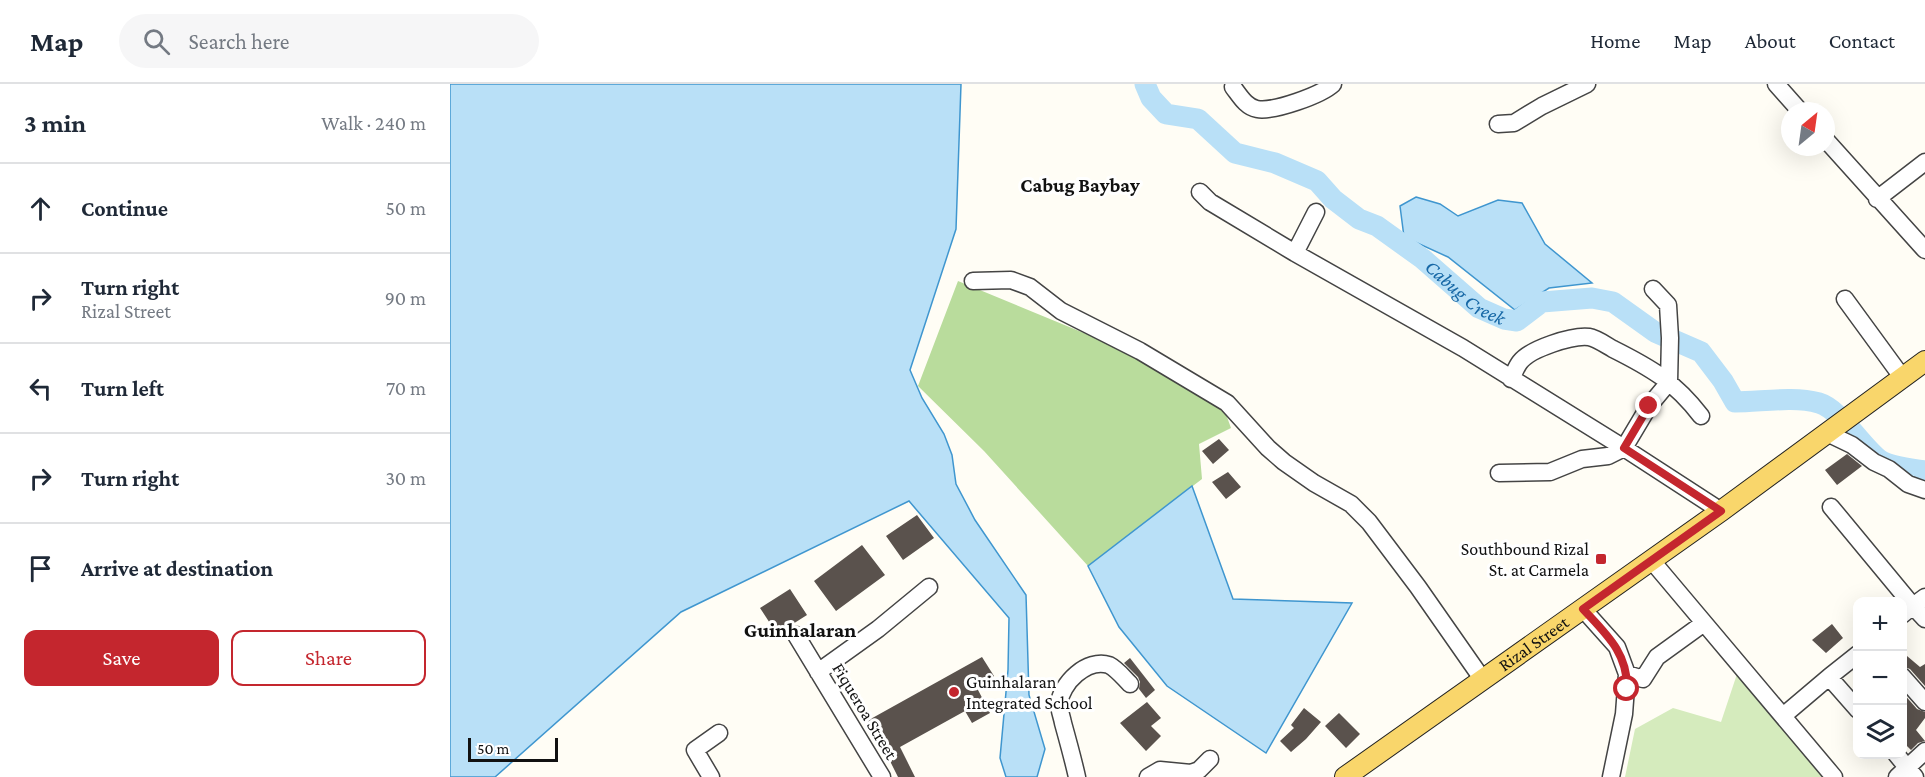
<!DOCTYPE html>
<html lang="en">
<head>
<meta charset="utf-8">
<style>
	:root { --surface:#fff; --page:#f6f6f7; --text:#1f2937; --muted:#747a83; --line:#e0e1e3; --accent:#c4262e }
	body { margin:0; font-family:"Crimson Pro",serif; background:var(--page); color:var(--text) }
	.controls { position:absolute; right:18px; bottom:18px; display:grid; overflow:hidden; border-radius:12px; box-shadow:0 6px 24px #0002 }
	.controls button { width:54px; height:54px; display:grid; place-items:center; padding:0; border:0; border-bottom:2px solid var(--line); background:var(--surface); color:var(--text); font:30px sans-serif }
	.compass { position:absolute; left:1331px; top:18px; width:54px; height:54px; border-radius:50%; background:var(--surface); box-shadow:0 6px 24px #0002; rotate:29deg }
	.scale { position:absolute; left:18px; bottom:15px; width:90px; box-sizing:border-box; padding-left:6px; border:3px solid #111; border-top:0; font-size:16px; line-height:21px; white-space:nowrap; color:#111; -webkit-text-stroke:4px #fff; paint-order:stroke }
	.stop { position:absolute; width:18px; height:18px; margin:-14px; border:4px solid #c4262e; border-radius:50%; background:#fff }
	.stop.end { background:#c4262e; border-color:#fff; box-shadow:0 2px 6px #0008 }
	.list { margin:0; padding:0; list-style:none }
	h2 { display:flex; justify-content:space-between; align-items:center; height:78px; margin:0; padding:0 24px; font-size:26px }
	h2 small { font-size:20px; font-weight:400; color:var(--muted) }
	.list li { display:grid; grid-template-columns:39px 1fr auto; gap:18px; align-items:center; box-sizing:border-box; height:90px; padding:0 24px; border-top:2px solid var(--line) }
	.list b { display:block; font-size:22px; white-space:nowrap }
	.list p { margin:0; font-size:20px; white-space:nowrap; color:var(--muted) }
	.list em { font-size:20px; font-style:normal; color:var(--muted) }
	.actions { display:flex; gap:12px; padding:18px 24px }
	.actions a { flex:1; padding:14px 0; border:2px solid var(--accent); border-radius:12px; text-align:center; font-size:21px; color:var(--accent) }
	.actions .main { background:var(--accent); color:#fff }
	.icon { flex:none; width:33px; height:33px; fill:none; stroke:currentColor; stroke-width:2; stroke-linecap:round; stroke-linejoin:round }
	.map { position:relative; flex:none; width:1475px; height:693px; overflow:hidden }
	header { display:flex; align-items:center; gap:36px; box-sizing:border-box; height:84px; padding:0 30px; background:var(--surface); border-bottom:2px solid var(--line) }
	header strong { font-size:28px }
	nav { display:flex; gap:33px; margin-inline-start:auto; font-size:21px }
	.search { width:420px; height:54px; background:var(--page); display:flex; align-items:center; gap:15px; box-sizing:border-box; padding:0 21px; border-radius:33px; color:var(--muted); font-size:22px }
	main { display:flex }
	aside { flex:1; background:var(--surface) }
	.map>svg:first-child { display:block }
	.green { fill:#d5ebbd }
	.forest { fill:#b9dc9c }
	.water { fill:#b9e0f7; stroke:#3f96cf; stroke-width:1.5 }
	.lines { fill:none; stroke-linecap:round; stroke-linejoin:round }
	.river { stroke:#b9e0f7; stroke-width:21 }
	.building { fill:#5a524d }
	.minor-casing { stroke:#444; stroke-width:19 }
	.major-casing { stroke:#222; stroke-width:22 }
	.minor { stroke:#fff; stroke-width:16 }
	.major { stroke:#f9d66b; stroke-width:20 }
	.route { stroke:#c4262e; stroke-width:8 }
	.poi-dot { fill:#c4262e; stroke:#fff; stroke-width:2 }
	.labels { text-anchor:middle; stroke-width:6; stroke-linejoin:round; paint-order:stroke }
	.poi-label { font-size:18px; fill:#111; stroke:#fff; text-anchor:end }
	.street-label { font-size:18px; fill:#111; stroke:#fff }
	.neighbourhood-label { font-size:20px; font-weight:bold; fill:#111; stroke:#fff }
	.water-label { font-size:20px; font-style:italic; fill:#1768a6; stroke:#fff }
	.quarter-label { font-size:21px; font-weight:bold; fill:#111; stroke:#fff }
</style>
</head>
<body>
<header>
<strong>Map</strong>
<div class="search"><svg class="icon" aria-label="search" viewBox="0 0 24 24"><circle cx="10" cy="10" r="6"/><path d="M15 15l6 6"/></svg>Search here</div>
<nav><a>Home</a><a>Map</a><a>About</a><a>Contact</a></nav>
</header>
<main>
<aside>
<h2>3 min<small>Walk · 240 m</small></h2>
<ul class="list">
<li><svg class="icon" aria-label="ahead" viewBox="0 0 24 24"><path d="M12 20V5M6 11l6-6 6 6"/></svg><div><b>Continue</b></div><em>50 m</em></li>
<li><svg class="icon" aria-label="right" viewBox="0 0 24 24"><path d="M7 20v-9h11M14 6l5 5-5 5"/></svg><div><b>Turn right</b><p>Rizal Street</p></div><em>90 m</em></li>
<li><svg class="icon" aria-label="left" viewBox="0 0 24 24"><path d="M17 20v-9H6M10 6l-5 5 5 5"/></svg><div><b>Turn left</b></div><em>70 m</em></li>
<li><svg class="icon" aria-label="right" viewBox="0 0 24 24"><path d="M7 20v-9h11M14 6l5 5-5 5"/></svg><div><b>Turn right</b></div><em>30 m</em></li>
<li><svg class="icon" aria-label="arrive" viewBox="0 0 24 24"><path d="M6 21V4h12l-3 4 3 4H6"/></svg><div><b>Arrive at destination</b></div></li>
</ul>
<div class="actions"><a class="main">Save</a><a>Share</a></div>
</aside>
<div class="map">
<svg width="1475" height="693" viewBox="0 0 1475 693">
	<rect width="100%" height="100%" fill="#fffdf5"/>
	<path class="green" d="M1288,587L1376,693H1175L1185,645L1223,624L1271,638Z"/>
	<path class="forest" d="M508,197L663,261L773,322L781,344L749,360L752,395L638,482L534,367L468,302Z"/>
	<path class="water" d="M0,0H511L506,145L460,286L472,314L494,350L502,371L506,400L525,436L576,511L579,611L595,665L587,693H556L550,674L558,586L559,534L459,417L231,528L45,693H0Z
		M966,113L990,120L1008,132L1048,116L1072,119L1095,160L1142,199L1099,204L1065,226L998,173L954,153L950,122Z
		M742,402L783,515L902,519L816,669L717,602L669,543L638,482Z"/>
	<g class="lines">
		<path class="river" id="s1" d="M695,0L701,14L716,30L748,35L785,69L825,79L867,97L883,115L909,135L927,142L973,175L1029,224L1054,235L1067,237L1092,218L1142,214L1163,218L1205,248L1251,268L1273,297L1285,318C1311,318 1343,312 1369,319C1390,325 1412,363 1430,376C1440,383 1463,385 1475,387"/>
	</g>
	<path class="building" d="M769,355L779,366L763,380L752,367Z
		M1397,370L1412,382L1387,401L1375,386Z
		M778,388L791,403L776,415L762,398Z
		M467,431L484,454L453,476L436,452Z
		M412,461L435,491L386,527L364,497Z
		M340,505L357,531L327,550L310,524Z
		M1382,540L1393,554L1376,569L1362,556Z
		M1457,572L1470,583L1475,580V602L1460,585L1452,582V576Z
		M532,573L544,592L527,604L540,629L522,639L515,627L450,663L465,693H448L427,651L425,652L417,637Z
		M680,574L705,606L696,614L689,605L690,598L688,593L674,579Z
		M1452,608L1467,625L1475,628V634L1466,646L1475,657L1468,659L1461,666L1452,657Z
		M697,618L711,634L701,642L711,652L696,667L670,639Z
		M854,624L871,638L856,655L841,668L830,657L844,644L841,641Z
		M889,629L910,650L896,664L875,642Z"/>
	<g class="lines">
		<defs>
			<path id="minor" d="M1326,0L1350,27
				M783,3C790,12 796,23 807,25C824,28 871,11 883,0
				M1048,40L1064,39L1092,22L1137,0
				M1376,56L1475,166
				M750,108L760,118L845,169
				M1427,115L1475,78
				M866,128L845,169L1013,264L1174,364L1271,427
				M523,197L561,196L580,203L611,227L690,267L777,319L818,364L834,378L864,399L901,420L919,438L968,503L1033,596
				M1395,215L1452,293
				M1061,295C1064,290 1066,283 1070,278C1080,265 1122,251 1139,253C1146,254 1156,261 1163,265C1201,284 1225,298 1251,332
				M1377,349L1402,361L1424,378L1439,385L1458,400L1475,406
				M1049,389L1100,388L1132,375L1158,372L1174,364L1199,322L1219,298L1220,254L1218,221L1203,205
				M1381,423L1463,522L1475,513
				M1202,477L1384,693
				M1133,525L1167,563L1177,590L1174,630L1161,693
				M1452,531L1463,522L1475,535
				M346,551L432,693
				M368,588L428,545L479,503
				M1177,590L1193,595L1207,573L1254,539
				M1452,592L1475,618
				M1379,593L1408,570
				M1333,632L1379,593L1408,626
				M1446,670L1465,693
				M261,693L245,666L269,649
				M627,693C623,675 618,657 613,639C612,633 609,626 609,620C611,599 637,574 659,581C667,585 673,593 680,600
				M698,693L710,686L741,689L749,686L760,675
				M1447,693L1475,667"/>
			<g id="major">
				<path id="s2" d="M895,693L1271,427L1475,277"/>
			</g>
		</defs>
		<use href="#minor" class="minor-casing"/>
		<use href="#major" class="major-casing"/>
		<use href="#minor" class="minor"/>
		<use href="#major" class="major"/>
	</g>
	<g class="lines">
		<path class="route" d="M1177,605C1178,569 1156,550 1133,525L1271,427L1174,364L1199,322"/>
	</g>
	<g class="poi-dot">
		<rect x="1145" y="469" width="12" height="12" rx="3"/>
		<circle cx="504" cy="608" r="6"/>
	</g>
	<g class="labels">
		<g class="poi-label">
			<text x="1139" y="471">Southbound Rizal<tspan x="1139" dy="21">St. at Carmela</tspan></text>
			<text x="516" y="604" text-anchor="start">Guinhalaran<tspan x="516" dy="21">Integrated School</tspan></text>
		</g>
		<g class="street-label">
			<text dy="6" stroke="none"><textPath href="#s2" startOffset="231">Rizal Street</textPath></text>
			<text transform="translate(415 627) rotate(59)" y="6">Fiqueroa Street</text>
		</g>
		<g class="neighbourhood-label">
			<text x="630" y="108">Cabug Baybay</text>
		</g>
		<g class="water-label">
			<text dy="7" stroke="none"><textPath href="#s1" startOffset="394">Cabug Creek</textPath></text>
		</g>
		<g class="quarter-label">
			<text x="350" y="553">Guinhalaran</text>
		</g>
	</g>
</svg>
<div class="controls">
<button>+</button>
<button>−</button>
<button><svg class="icon" aria-label="layers" viewBox="0 0 24 24"><path d="M12 4l9 5-9 5-9-5zM3 14l9 5 9-5"/></svg></button>
</div>
<svg class="compass" viewBox="-18 -18 36 36"><path d="M0-13l5 13h-10z" fill="#e53935"/><path d="M0 13l5-13h-10z" fill="#747a83"/></svg>
<div class="scale">50 m</div>
<div class="stop" style="left:1177px;top:605px"></div>
<div class="stop end" style="left:1199px;top:322px"></div>
</div>
</main>
</body>
</html>
